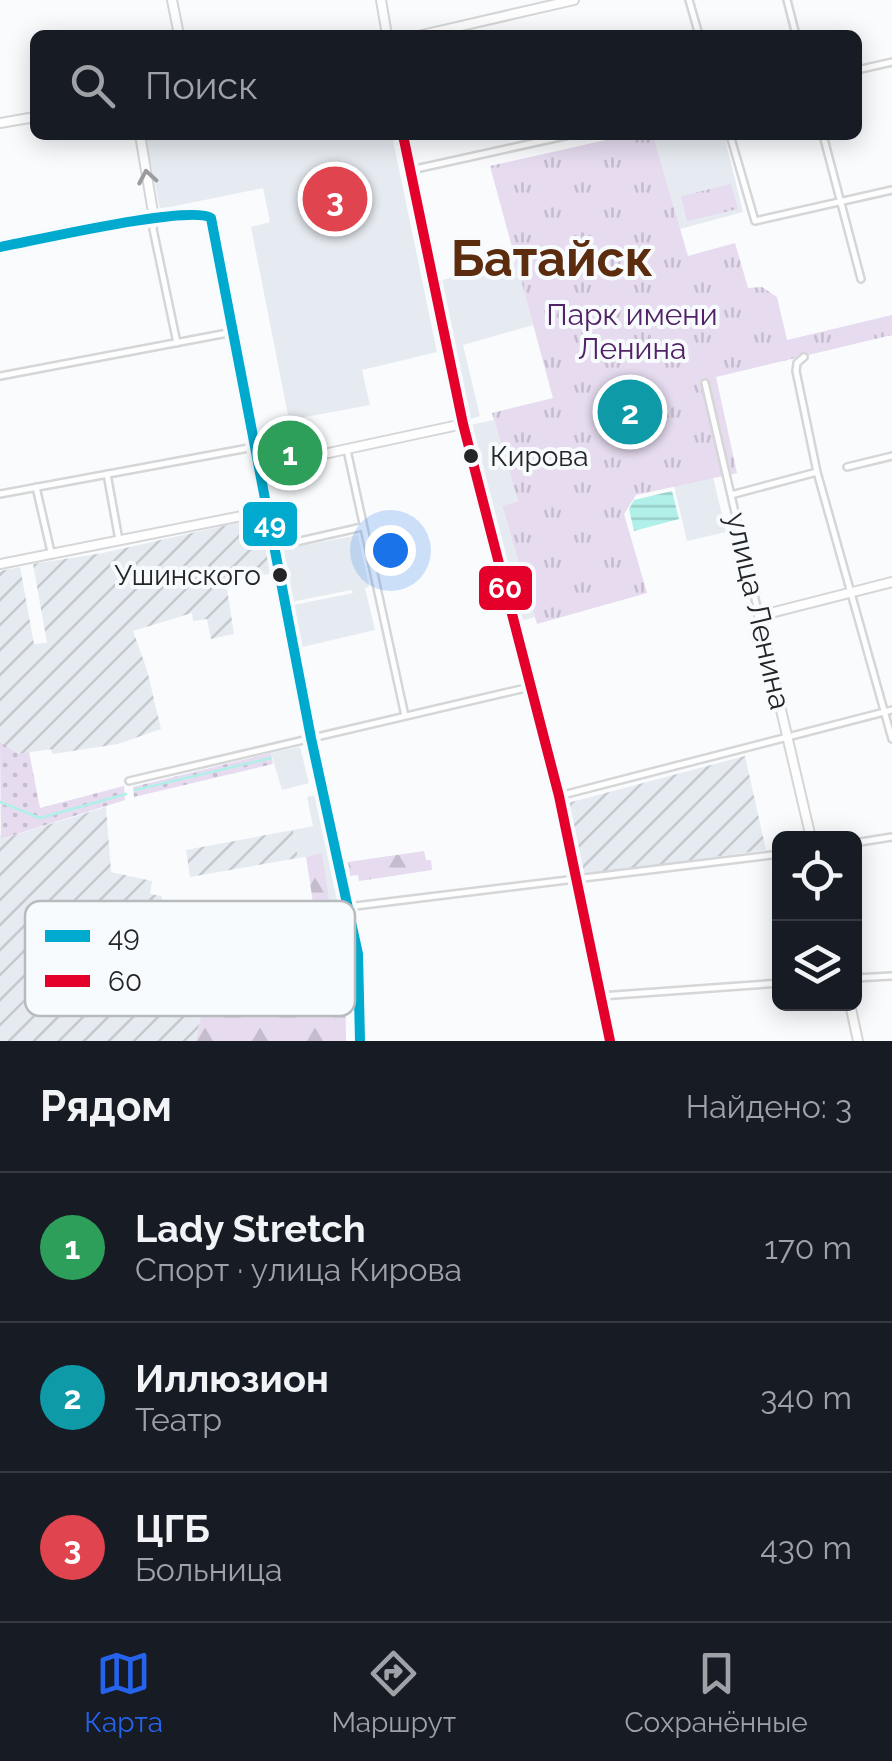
<!DOCTYPE html>
<html lang="ru">
<head>
<meta charset="utf-8">
<style>
	:root { --surface:#171b24; --page:#20242c; --text:#f1f3f6; --muted:#9ea1a6; --line:#363941; --accent:#2563eb }
	body { margin:0; font-family:Raleway,sans-serif; background:var(--page); color:var(--text) }
	.controls { position:absolute; right:30px; bottom:30px; display:grid; overflow:hidden; border-radius:15px; box-shadow:0 5px 25px #0003 }
	.controls button { width:90px; height:90px; display:grid; place-items:center; padding:0; border:0; border-bottom:2px solid var(--line); background:var(--surface); color:var(--text); font:50px sans-serif }
	.you { position:absolute; left:390px; top:550px; width:35px; height:35px; margin:-25px; border:8px solid #fff; border-radius:50%; background:#1a73e8; box-shadow:0 0 0 15px #1a73e833 }
	.badge { display:grid; place-items:center; width:65px; height:65px; border-radius:50%; background:var(--accent); color:#fff; font-size:32px; font-weight:700 }
	.pin { position:absolute; translate:-50% -50%; border:5px solid #fff; box-shadow:0 2px 10px #0006 }
	.list { margin:0; padding:0; list-style:none }
	h2 { display:flex; justify-content:space-between; align-items:center; height:130px; margin:0; padding:0 40px; font-size:42px }
	h2 small { font-size:32px; font-weight:400; color:var(--muted) }
	.list li { display:grid; grid-template-columns:65px 1fr auto; gap:30px; align-items:center; box-sizing:border-box; height:150px; padding:0 40px; border-top:2px solid var(--line) }
	.list b { display:block; font-size:38px; white-space:nowrap }
	.list p { margin:0; font-size:32px; white-space:nowrap; color:var(--muted) }
	.list em { font-size:32px; font-style:normal; color:var(--muted) }
	.icon { flex:none; width:55px; height:55px; fill:none; stroke:currentColor; stroke-width:2; stroke-linecap:round; stroke-linejoin:round }
	.map { position:relative; flex:none; width:892px; height:1041px; overflow:hidden }
	.search { position:absolute; background:var(--surface); box-shadow:0 5px 25px #0003; left:30px; right:30px; top:30px; height:110px; display:flex; align-items:center; gap:25px; box-sizing:border-box; padding:0 35px; border-radius:15px; color:var(--muted); font-size:38px }
	.sheet { height:580px; background:var(--surface) }
	nav { display:flex; justify-content:space-around; align-items:center; box-sizing:border-box; height:140px; border-top:2px solid var(--line); background:var(--surface); font-size:28px; color:var(--muted) }
	nav a { display:grid; justify-items:center; gap:5px }
	nav .on { color:var(--accent) }
	.map>svg:first-child { display:block }
	.built { fill:#e6ebf1 }
	.industrial { fill:url(#industrial-furrows) }
	.grass { fill:url(#grass-dots) }
	.forest { fill:url(#forest-firs) }
	.park { fill:url(#park-tufts) }
	.water { fill:url(#water-rules) }
	.lines { fill:none; stroke-linecap:round; stroke-linejoin:round }
	.stream { stroke:#b1f0e8; stroke-width:2.5 }
	.street-casing { stroke:#d4d6d7; stroke-width:10 }
	.secondary-casing { stroke:#d4d6d7; stroke-width:12 }
	.street { stroke:#fefeff; stroke-width:5 }
	.secondary { stroke:#fefeff; stroke-width:8 }
	.bus-1-casing { stroke:#f8fbfe; stroke-width:18 }
	.bus-2-casing { stroke:#f8fbfe; stroke-width:18 }
	.bus-1 { stroke:#00a9ce; stroke-width:10 }
	.bus-2 { stroke:#e4002b; stroke-width:10 }
	.oneway { stroke:#9c9c9d }
	.bus-dot { fill:#242526; stroke:#f8fbfe; stroke-width:4 }
	.labels { text-anchor:middle; stroke-width:8; stroke-linejoin:round; paint-order:stroke }
	.bus-label { font-size:28px; fill:#242526; stroke:#f8fbfe; text-anchor:start }
	.park-label { font-size:30px; fill:#512366; stroke:#f8fbfe }
	.street-label { font-size:30px; fill:#242526; stroke:#f8fbfe }
	.town-label { font-size:50px; font-weight:bold; fill:#5b2c0d; stroke:#f8fbfe }
	.key { fill:#f8fbfe; stroke:#b8bbbd; stroke-width:2.5 }
	.key-label { font-size:28px; fill:#242526 }
	.line-badge { stroke:#f8fbfe; stroke-width:4 }
	.badge-label { font-size:28px; text-anchor:middle; font-weight:bold; fill:#fff }
</style>
</head>
<body>
<div class="map">
<svg width="892" height="1041" viewBox="0 0 892 1041">
	<defs>
		<pattern id="industrial-furrows" width="10" height="10" patternUnits="userSpaceOnUse" patternTransform="scale(2.5)"><rect width="10" height="10" fill="#e6ebf1"/><path d="M-1 1l2-2M0 10L10 0M9 11l2-2" fill="none" stroke="#c5c9ce"/></pattern>
		<pattern id="grass-dots" width="8" height="8" patternUnits="userSpaceOnUse" patternTransform="scale(2.5)"><rect width="8" height="8" fill="#e6dbef"/><path d="M2 2h.1M6 6h.1" fill="none" stroke="#c5bccd" stroke-width="1.8" stroke-linecap="round"/></pattern>
		<pattern id="forest-firs" width="22" height="20" patternUnits="userSpaceOnUse" patternTransform="scale(2.5)"><rect width="22" height="20" fill="#e6dbef"/><path d="M5 1l3.5 6h-7zM16 11l3.5 6h-7z" fill="#c5bccd"/></pattern>
		<pattern id="park-tufts" width="24" height="20" patternUnits="userSpaceOnUse" patternTransform="scale(2.5)"><rect width="24" height="20" fill="#e6dbef"/><path d="M3 7l-1-3M5 7V3M7 7l1-3M15 17l-1-3M17 17v-4M19 17l1-3" fill="none" stroke="#c5bccd"/></pattern>
		<pattern id="water-rules" width="6" height="5" patternUnits="userSpaceOnUse" patternTransform="scale(2.5)"><rect width="6" height="5" fill="#b1f0e8"/><path d="M0 2.5h6" fill="none" stroke="#98cec7"/></pattern>
	</defs>
	<rect width="100%" height="100%" fill="#f9fbfd"/>
	<path class="built" d="M145,135H392L437,352L362,370L370,405L289,420L251,227L270,222L263,188L160,209Z
		M653,135H724L743,212L680,229Z
		M516,261L533,325L463,345L480,416L468,420L439,281Z
		M494,420L518,501L502,507L535,617L521,621L470,425Z
		M713,477L726,532L687,541L674,486Z
		M358,535L369,587L365,588L375,630L298,648L289,606L353,593L351,590L291,602L281,550Z
		M300,747L309,783L282,790L271,753Z
		M320,794L352,962L306,968L304,960L310,959V950L329,948L312,856L298,858L293,830L313,826L307,797Z"/>
	<path class="industrial" d="M263,517L274,573L226,583L234,634L211,639L207,619L193,621L192,613L133,631L147,670L161,729L118,744L53,754L51,749L19,754L0,742V571L20,567L34,644L47,643L33,564L103,553Z
		M745,756L766,850L582,875L564,804Z
		M106,807L111,872L152,881L150,894L161,896L165,905L162,927L215,941L196,1041H0V833L2,839Z
		M293,830L298,858L190,877L186,850Z"/>
	<path class="grass" d="M0,742L19,754L29,752L40,808L124,786L125,800L1,839Z
		M271,753L273,764L134,797L133,787Z"/>
	<path class="forest" d="M424,851L426,860H431L432,870L359,881L358,875L350,876L348,862Z
		M322,853L335,939L337,948H320L306,857Z
		M298,961L299,973L345,970L346,1041H196L210,969Z"/>
	<path class="park" d="M628,135H653L688,256L735,243L748,288L762,287L777,297L787,340L892,315V335L716,377L737,473L636,495L624,514L647,593L537,624L502,506L518,501L492,413L553,398L490,166Z
		M731,184L738,209L687,221L681,196Z"/>
	<path class="water" d="M672,491L679,519L634,531L629,509L634,500Z"/>
	<g class="lines">
		<path class="stream" d="M135,790L271,758
			M0,802L40,818L126,794"/>
		<defs>
			<path id="street" d="M689,0L699,35
				M787,0L796,35
				M857,70L892,62
				M730,135L755,221L892,190
				M823,135L861,279
				M411,170L569,135
				M0,247L154,218L153,229L177,343
				M804,357L797,363L796,371L817,472L892,739
				M0,376L233,332
				M705,383L759,616
				M347,450L405,716
				M847,467L892,456
				M107,474L119,540
				M36,487L51,552
				M0,494L254,447
				M731,495L817,472
				M274,547L362,527
				M129,781L530,687
				M559,796L892,710
				M854,843L892,837
				M347,907L780,854
				M854,978L892,976
				M601,996L780,983"/>
			<path id="secondary" d="M172,0L179,35
				M381,0L387,35
				M422,35L574,0
				M0,123L35,117
				M140,135L154,218L196,213L211,218L213,224L311,738L358,954L360,1041
				M403,135L463,424L559,796L610,1041
				M259,468L463,424
				M0,564L267,511
				M811,838L759,616L892,582
				M850,1004L858,1041"/>
		</defs>
		<use href="#street" class="street-casing"/>
		<use href="#secondary" class="secondary-casing"/>
		<use href="#street" class="street"/>
		<use href="#secondary" class="secondary"/>
		<defs>
			<path id="bus-1" d="M0,247C33,241 191,204 211,218L311,738L358,954L360,1041"/>
			<path id="bus-2" d="M403,135L463,424L559,796L610,1041"/>
		</defs>
		<use href="#bus-1" class="bus-1-casing"/>
		<use href="#bus-2" class="bus-2-casing"/>
		<use href="#bus-1" class="bus-1"/>
		<use href="#bus-2" class="bus-2"/>
	</g>
	<defs><path id="oneway-chevron" d="M-2-3.5L2.5 0L-2 3.5" fill="none" stroke-width="1.6" stroke-linecap="round" stroke-linejoin="round" transform="scale(2.5)"/></defs>
	<use class="oneway" href="#oneway-chevron" transform="translate(147 177) rotate(-100)"/>
	<g class="bus-dot">
		<circle cx="471" cy="456" r="9"/>
		<circle cx="280" cy="575" r="9"/>
	</g>
	<g class="labels">
		<g class="bus-label">
			<text x="490" y="466">Кирова</text>
			<text x="261" y="585" text-anchor="end">Ушинского</text>
		</g>
		<g class="park-label">
			<text x="632" y="325">Парк имени<tspan x="632" dy="34">Ленина</tspan></text>
		</g>
		<g class="street-label">
			<text transform="translate(758 611) rotate(77)" y="10">улица Ленина</text>
		</g>
		<g class="town-label">
			<text x="552" y="276">Батайск</text>
		</g>
	</g>
	<rect x="25" y="901" width="330" height="115" rx="15" class="key"/>
	<rect x="45" y="930" width="45" height="12" fill="#00a9ce"/>
	<rect x="45" y="975" width="45" height="12" fill="#e4002b"/>
	<g class="key-label">
		<text x="108" y="946">49</text>
		<text x="108" y="991">60</text>
	</g>
	<g class="line-badge">
		<rect x="241" y="500" width="58" height="48" rx="10" fill="#00a9ce"/>
		<rect x="477" y="564" width="57" height="48" rx="10" fill="#e4002b"/>
	</g>
	<g class="badge-label">
		<text x="270" y="534">49</text>
		<text x="505" y="598">60</text>
	</g>
</svg>
<div class="controls">
<button><svg class="icon" aria-label="locate" viewBox="0 0 24 24"><circle cx="12" cy="12" r="6"/><path d="M12 2v4M12 18v4M2 12h4M18 12h4"/></svg></button>
<button><svg class="icon" aria-label="layers" viewBox="0 0 24 24"><path d="M12 4l9 5-9 5-9-5zM3 14l9 5 9-5"/></svg></button>
</div>
<div class="you"></div>
<div class="pin badge" style="left:290px;top:453px;background:#2e9e5b">1</div>
<div class="pin badge" style="left:630px;top:412px;background:#0f9aa8">2</div>
<div class="pin badge" style="left:335px;top:199px;background:#e0444e">3</div>
<div class="search"><svg class="icon" aria-label="search" viewBox="0 0 24 24"><circle cx="10" cy="10" r="6"/><path d="M15 15l6 6"/></svg>Поиск</div>
</div>
<section class="sheet">
<h2>Рядом<small>Найдено: 3</small></h2>
<ul class="list">
<li><span class="badge" style="background:#2e9e5b">1</span><div><b>Lady Stretch</b><p>Спорт · улица Кирова</p></div><em>170 m</em></li>
<li><span class="badge" style="background:#0f9aa8">2</span><div><b>Иллюзион</b><p>Театр</p></div><em>340 m</em></li>
<li><span class="badge" style="background:#e0444e">3</span><div><b>ЦГБ</b><p>Больница</p></div><em>430 m</em></li>
</ul>
</section>
<nav>
<a class="on"><svg class="icon" aria-label="map" viewBox="0 0 24 24"><path d="M3 6l6-2 6 2 6-2v14l-6 2-6-2-6 2zM9 4v14M15 6v14"/></svg>Карта</a>
<a><svg class="icon" aria-label="directions" viewBox="0 0 24 24"><path d="M12 3l9 9-9 9-9-9zM9 14v-3h6M13 9l2 2-2 2"/></svg>Маршрут</a>
<a><svg class="icon" aria-label="saved" viewBox="0 0 24 24"><path d="M7 4h10v16l-5-4-5 4z"/></svg>Сохранённые</a>
</nav>
</body>
</html>
